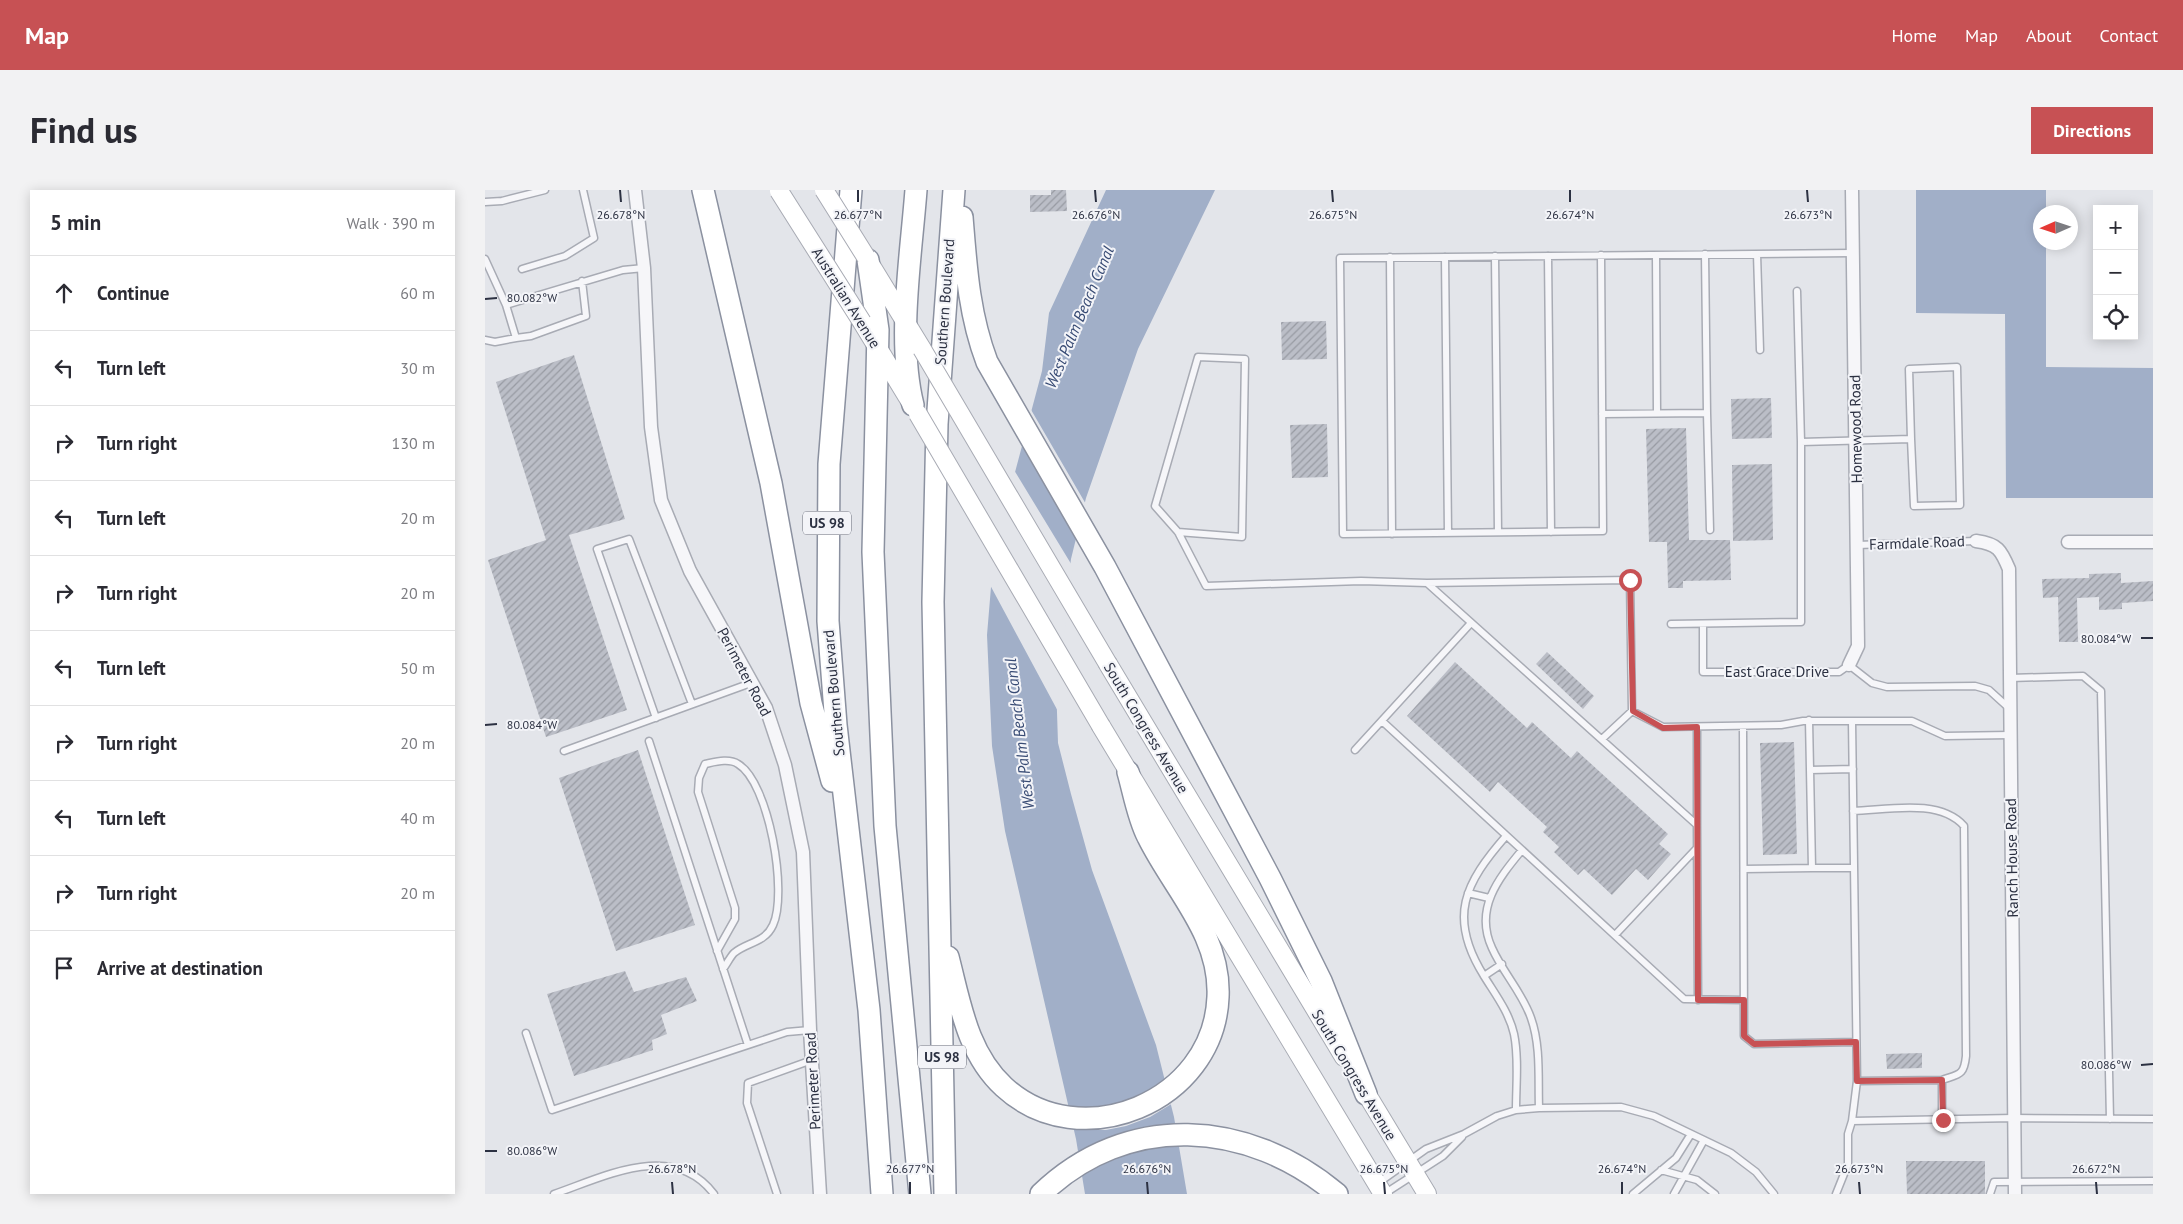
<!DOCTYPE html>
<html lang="en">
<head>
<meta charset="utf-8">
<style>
	:root { --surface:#fff; --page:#f2f2f3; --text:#2b2b33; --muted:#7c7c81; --line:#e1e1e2; --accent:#c75154 }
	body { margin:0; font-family:"PT Sans",sans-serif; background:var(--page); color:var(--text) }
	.controls { position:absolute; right:15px; top:15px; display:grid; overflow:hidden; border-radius:0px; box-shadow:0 2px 12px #0003 }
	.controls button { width:45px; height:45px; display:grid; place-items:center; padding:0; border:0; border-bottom:1px solid var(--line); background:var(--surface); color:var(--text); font:25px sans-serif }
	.compass { position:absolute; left:1548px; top:15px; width:45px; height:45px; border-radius:50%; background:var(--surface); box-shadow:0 2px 12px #0003; rotate:267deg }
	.stop { position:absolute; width:15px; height:15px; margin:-11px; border:4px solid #c75154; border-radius:50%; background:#fff }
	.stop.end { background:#c75154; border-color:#fff; box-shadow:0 1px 5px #0008 }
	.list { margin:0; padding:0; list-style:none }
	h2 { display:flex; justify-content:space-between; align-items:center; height:65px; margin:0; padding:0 20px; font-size:21px }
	h2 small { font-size:16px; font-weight:400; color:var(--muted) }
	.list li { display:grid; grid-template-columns:32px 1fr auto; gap:15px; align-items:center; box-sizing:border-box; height:75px; padding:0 20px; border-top:1px solid var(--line) }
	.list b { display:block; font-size:19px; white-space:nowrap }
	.list em { font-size:16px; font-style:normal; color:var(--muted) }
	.icon { flex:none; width:28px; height:28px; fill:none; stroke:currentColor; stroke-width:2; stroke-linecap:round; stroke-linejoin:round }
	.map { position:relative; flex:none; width:1668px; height:1004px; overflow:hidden; border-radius:0px }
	header { display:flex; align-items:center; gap:30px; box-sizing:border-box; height:70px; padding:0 25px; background:var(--accent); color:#fff }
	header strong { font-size:24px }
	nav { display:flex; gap:28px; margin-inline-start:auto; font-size:18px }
	.intro { display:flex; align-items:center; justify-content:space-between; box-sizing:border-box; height:120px; padding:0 30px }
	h1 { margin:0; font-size:35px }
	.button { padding:12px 22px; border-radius:0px; background:var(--accent); color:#fff; font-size:18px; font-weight:700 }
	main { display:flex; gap:30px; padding:0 30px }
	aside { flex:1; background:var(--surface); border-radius:0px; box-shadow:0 2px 12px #0003 }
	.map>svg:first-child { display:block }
	.water { fill:#a1afc8 }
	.pier { fill:#e3e5ea }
	.building { fill:url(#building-hatch) }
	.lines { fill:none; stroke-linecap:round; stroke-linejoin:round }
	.service-casing { stroke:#a8abb4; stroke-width:9 }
	.minor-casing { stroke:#a8abb4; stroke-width:15 }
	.secondary-casing { stroke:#a8abb4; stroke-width:20 }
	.trunk-casing { stroke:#8b91a0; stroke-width:24 }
	.service { stroke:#f6f6f9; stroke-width:6 }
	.minor { stroke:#f6f6f9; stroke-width:12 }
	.secondary { stroke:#fff; stroke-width:18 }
	.trunk { stroke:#fff; stroke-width:21 }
	.secondary-bridge-casing { stroke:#a8abb4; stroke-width:20; stroke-linecap:butt }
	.secondary-bridge { stroke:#fff; stroke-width:18 }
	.route { stroke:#c75154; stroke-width:6 }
	.ticks { fill:none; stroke:#2c3142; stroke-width:2 }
	.labels { text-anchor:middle; stroke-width:4; stroke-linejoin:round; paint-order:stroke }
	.shield { fill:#f3f4f8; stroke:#686c79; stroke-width:1 }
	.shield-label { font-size:14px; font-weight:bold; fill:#2c3142 }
	.street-label { font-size:15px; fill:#2c3142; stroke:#f3f4f8 }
	.water-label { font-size:16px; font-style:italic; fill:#384b74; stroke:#f3f4f8 }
	.ticks-label { font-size:12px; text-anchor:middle; fill:#2c3142; stroke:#f3f4f8; stroke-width:4; stroke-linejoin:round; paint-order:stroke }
</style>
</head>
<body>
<header>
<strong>Map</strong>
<nav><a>Home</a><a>Map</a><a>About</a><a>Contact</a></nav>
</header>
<div class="intro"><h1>Find us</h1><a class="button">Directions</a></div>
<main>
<aside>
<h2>5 min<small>Walk · 390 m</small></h2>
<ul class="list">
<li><svg class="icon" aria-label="ahead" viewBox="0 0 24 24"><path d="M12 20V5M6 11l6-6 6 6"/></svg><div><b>Continue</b></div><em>60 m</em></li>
<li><svg class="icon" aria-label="left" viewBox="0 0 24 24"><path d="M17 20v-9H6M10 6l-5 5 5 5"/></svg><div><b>Turn left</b></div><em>30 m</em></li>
<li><svg class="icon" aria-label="right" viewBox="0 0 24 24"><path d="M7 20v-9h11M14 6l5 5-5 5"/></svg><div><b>Turn right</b></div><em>130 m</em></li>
<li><svg class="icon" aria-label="left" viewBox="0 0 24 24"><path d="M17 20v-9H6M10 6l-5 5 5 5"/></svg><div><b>Turn left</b></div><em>20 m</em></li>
<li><svg class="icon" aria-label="right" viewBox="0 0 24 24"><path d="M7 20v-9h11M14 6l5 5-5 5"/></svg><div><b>Turn right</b></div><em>20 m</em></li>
<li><svg class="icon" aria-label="left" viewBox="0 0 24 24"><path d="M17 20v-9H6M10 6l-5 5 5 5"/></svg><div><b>Turn left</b></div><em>50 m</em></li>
<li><svg class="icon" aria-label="right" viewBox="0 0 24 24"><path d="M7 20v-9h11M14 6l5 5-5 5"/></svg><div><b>Turn right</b></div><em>20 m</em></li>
<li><svg class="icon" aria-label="left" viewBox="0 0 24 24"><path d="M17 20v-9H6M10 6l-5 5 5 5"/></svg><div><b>Turn left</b></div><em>40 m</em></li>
<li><svg class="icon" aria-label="right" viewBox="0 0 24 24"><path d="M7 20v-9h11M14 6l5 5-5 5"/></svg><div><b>Turn right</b></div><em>20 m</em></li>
<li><svg class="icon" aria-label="arrive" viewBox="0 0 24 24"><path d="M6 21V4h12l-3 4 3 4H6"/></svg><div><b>Arrive at destination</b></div></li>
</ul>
</aside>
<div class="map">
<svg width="1668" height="1004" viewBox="0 0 1668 1004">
	<defs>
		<pattern id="building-hatch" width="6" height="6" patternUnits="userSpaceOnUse" patternTransform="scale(1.25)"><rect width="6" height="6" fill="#bbbec7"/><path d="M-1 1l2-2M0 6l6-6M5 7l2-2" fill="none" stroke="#989ba3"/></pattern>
	</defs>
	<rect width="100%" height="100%" fill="#e3e5ea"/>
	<path class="water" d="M621,0H730L653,159L601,308L586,369L571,492L573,553L586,604L607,680L671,855L689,927L702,1004H600L591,949L520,641L507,556L502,445L506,397L517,331L557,181L564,123Z
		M1431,0H1561V22H1556V52L1561,53V177L1668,178V308H1521L1520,124L1431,123Z"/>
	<path class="pier" d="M545,218L602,316L593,351L536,252Z
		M529,280L588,377L573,492L575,525L504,393L514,331Z
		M683,892L688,913L665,927L641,936L621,940L586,939L582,920L634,918Z"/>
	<path class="building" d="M566,0H581L582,21L545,22V5H566Z
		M841,131L842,169L797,170L796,132Z
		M89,165L140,329L84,345L142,520L61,547L3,370L61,350L11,192Z
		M1286,208L1287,248L1247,249L1246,209Z
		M842,234L843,287L807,288L805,235Z
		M1201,238L1204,350H1245L1246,390L1198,391V398H1183L1182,352H1164L1161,239Z
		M1287,274L1288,350L1248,351L1247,275Z
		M1636,383V393L1668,391V411L1637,413V419L1614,420V407L1592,408L1593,452H1574L1573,407L1558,408L1557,389L1604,388V384Z
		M1062,462L1109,506L1098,519L1051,474Z
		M970,472L1042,538L1047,532L1086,568L1092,561L1183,644L1174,654L1186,664L1163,690L1151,679L1127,705L1099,679L1093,685L1069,662L1074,657L1058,642L1062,637L1013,592L1005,602L922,526Z
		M1309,552L1312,664L1278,665L1275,553Z
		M153,560L210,735L131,761L74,588Z
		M140,781L149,802L201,787L212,811L176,825L182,844L167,850L168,860L89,886L62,804Z
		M1437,863V878L1402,879L1401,864Z
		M1421,971H1500V1004H1422Z"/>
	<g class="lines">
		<defs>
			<path id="service" d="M0,12L17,11L60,0
				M1272,64L1275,160
				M1116,65L1118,341L858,344L855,68L1368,63
				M1171,65L1172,223
				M1010,66L1013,342
				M1063,66L1066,342
				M905,67L907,344
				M960,67L963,343
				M0,69L21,115L138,80L159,78
				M37,79L80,66L109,48L98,0
				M1312,101L1316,252L1426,249L1424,179L1472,177L1475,315L1429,316L1426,249
				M21,115L31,148L46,146L101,126L97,91
				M0,150L10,152L31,148
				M1222,223L1225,340
				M1117,224L1222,223L1220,64
				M693,342L757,347L760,169L713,167L670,316L693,342L721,396L876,391L942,393L1212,635L1213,810
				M1372,355L1491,351
				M942,393L1145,390L1147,521L1117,549
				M1186,434L1316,432V252
				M1218,434V482H1354L1364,475L1387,493L1402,497L1490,496L1504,500L1525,519
				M1525,488L1598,486L1616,501L1625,929
				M1147,521L1178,537L1296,535L1318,531H1427L1460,546L1525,545
				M171,528L112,359L144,349L207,514
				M897,531L1199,809L1259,810
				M1367,531L1372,891L1367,931
				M1258,536L1259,846L1269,854L1371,852
				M1212,537V635
				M164,551L263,855
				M870,560L986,433
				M79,561L266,493
				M1325,580L1368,579
				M1368,621C1402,620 1454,608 1479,636L1481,866C1479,886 1474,884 1457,890
				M1021,646C980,693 962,727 999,786C1010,804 1024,822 1029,844C1034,868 1031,895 1031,920
				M1037,660C1013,689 989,719 1007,758C1018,783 1037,802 1046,828C1056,856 1053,889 1054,918
				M1327,678H1369
				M1259,679L1327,678L1324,530
				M983,703L1004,708
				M1130,745L1212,658
				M232,761L250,729V718L213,602L214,588L220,574C230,572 244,568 253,574C284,592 303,703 288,735C280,753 262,752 249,763C245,767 242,774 238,779
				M999,786L1017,774
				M41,843L67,920L302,842L325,840
				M1372,891L1457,890V929
				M1176,980L1212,990L1230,1004
				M893,993L941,959L979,944L1012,926L1031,920L1054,918L1136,917L1169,926L1246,963L1271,982L1289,1004
				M69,1004C119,987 188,950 229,1004
				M292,1004L262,913L263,893L327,870
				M899,1004L958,966L977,947
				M1148,1004L1191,968L1206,944
				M1189,1004L1219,950
				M1351,1004L1363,974V944L1367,931L1529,928L1668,929
				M1505,1004L1509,992L1668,991"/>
			<path id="minor" d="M150,0L159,78L166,237L176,310L205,381L281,518L300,575L318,662L325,840L335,1004
				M1491,351C1513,354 1516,360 1524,379L1530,1004
				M1583,352H1668
				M1364,475L1373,456L1367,0"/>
			<path id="secondary" d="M385,74L437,159
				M377,132L425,211
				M623,474L859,867
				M616,536L898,1004
				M875,893L942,1004"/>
			<path id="trunk" d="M218,0L286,293L326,513L347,591
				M366,0L344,274L343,431L351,535L384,820L397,1004
				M477,27C481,77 484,125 502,172L620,377L785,688L836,791L881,904
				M383,70L393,140L388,362L400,636L435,1004
				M428,215C412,152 426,66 431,0
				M463,767C475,813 482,863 519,897C595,967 729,912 733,807C736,744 689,700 663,647C653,628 649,603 643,582
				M460,1004L448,412L452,234L469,0
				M556,1004C642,921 763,929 852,1004"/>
		</defs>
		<use href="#service" class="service-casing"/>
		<use href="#minor" class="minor-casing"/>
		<use href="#secondary" class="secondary-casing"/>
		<use href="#trunk" class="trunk-casing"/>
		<use href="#service" class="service"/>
		<use href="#minor" class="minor"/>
		<use href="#secondary" class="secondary"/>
		<use href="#trunk" class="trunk"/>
		<defs>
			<path id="secondary-bridge" d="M339,0L381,67
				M294,1L377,132
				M437,159L623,474
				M433,224L616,536"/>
		</defs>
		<use href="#secondary-bridge" class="secondary-bridge-casing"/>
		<use href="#secondary-bridge" class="secondary-bridge"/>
	</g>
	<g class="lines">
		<path class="route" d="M1145,390L1148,521L1178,538L1212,537L1213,810H1259V846L1269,854L1371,852L1372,891L1457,890L1458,930"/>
	</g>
	<path class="ticks" d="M135,0L136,12M373,0V12M610,0L611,12M847,0L848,12M1085,0V12M1322,0L1323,12M0,109L12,108M1656,448H1668M0,535L12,534M1656,875L1668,874M0,961H12M187,992L188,1004M425,992V1004M662,992L663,1004M899,992L900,1004M1137,992V1004M1374,992L1375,1004M1611,992L1612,1004"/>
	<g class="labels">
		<g class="shield">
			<rect x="318" y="321.5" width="48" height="23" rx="4"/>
			<rect x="433" y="855.5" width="48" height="23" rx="4"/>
		</g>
		<g class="shield-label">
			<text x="342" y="338">US 98</text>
			<text x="457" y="872">US 98</text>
		</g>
		<g class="street-label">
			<text transform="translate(361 108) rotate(58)" y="5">Australian Avenue</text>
			<text transform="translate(460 112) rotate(-86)" y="5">Southern Boulevard</text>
			<text transform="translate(1371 239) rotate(-91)" y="5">Homewood Road</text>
			<text transform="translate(1432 353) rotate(-2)" y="5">Farmdale Road</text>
			<text transform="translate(259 482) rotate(62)" y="5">Perimeter Road</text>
			<text x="1292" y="487">East Grace Drive</text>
			<text transform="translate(349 503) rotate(-95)" y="5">Southern Boulevard</text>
			<text transform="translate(661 538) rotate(59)" y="5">South Congress Avenue</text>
			<text transform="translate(1527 668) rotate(-91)" y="5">Ranch House Road</text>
			<text transform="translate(869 885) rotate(59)" y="5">South Congress Avenue</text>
			<text transform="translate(328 891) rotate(-93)" y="5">Perimeter Road</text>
		</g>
		<g class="water-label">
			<text transform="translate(594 127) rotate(-67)" y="6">West Palm Beach Canal</text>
			<text transform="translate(534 544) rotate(-97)" y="6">West Palm Beach Canal</text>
		</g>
	</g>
	<g class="ticks-label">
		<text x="136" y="29">26.678°N</text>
		<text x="373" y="29">26.677°N</text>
		<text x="611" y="29">26.676°N</text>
		<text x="848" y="29">26.675°N</text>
		<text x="1085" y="29">26.674°N</text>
		<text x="1323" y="29">26.673°N</text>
		<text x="47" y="112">80.082°W</text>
		<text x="1621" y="453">80.084°W</text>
		<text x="47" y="539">80.084°W</text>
		<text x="1621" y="879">80.086°W</text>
		<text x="47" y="965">80.086°W</text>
		<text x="187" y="983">26.678°N</text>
		<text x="425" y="983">26.677°N</text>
		<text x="662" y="983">26.676°N</text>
		<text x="899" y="983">26.675°N</text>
		<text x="1137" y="983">26.674°N</text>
		<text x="1374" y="983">26.673°N</text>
		<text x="1611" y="983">26.672°N</text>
	</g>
</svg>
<div class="controls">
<button>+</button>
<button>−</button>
<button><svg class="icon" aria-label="locate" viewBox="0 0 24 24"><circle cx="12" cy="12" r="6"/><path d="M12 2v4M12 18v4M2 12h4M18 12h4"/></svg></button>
</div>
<svg class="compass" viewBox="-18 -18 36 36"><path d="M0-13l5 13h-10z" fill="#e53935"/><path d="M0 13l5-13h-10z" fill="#7c7c81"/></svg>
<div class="stop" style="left:1145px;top:390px"></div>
<div class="stop end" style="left:1458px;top:930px"></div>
</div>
</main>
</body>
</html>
